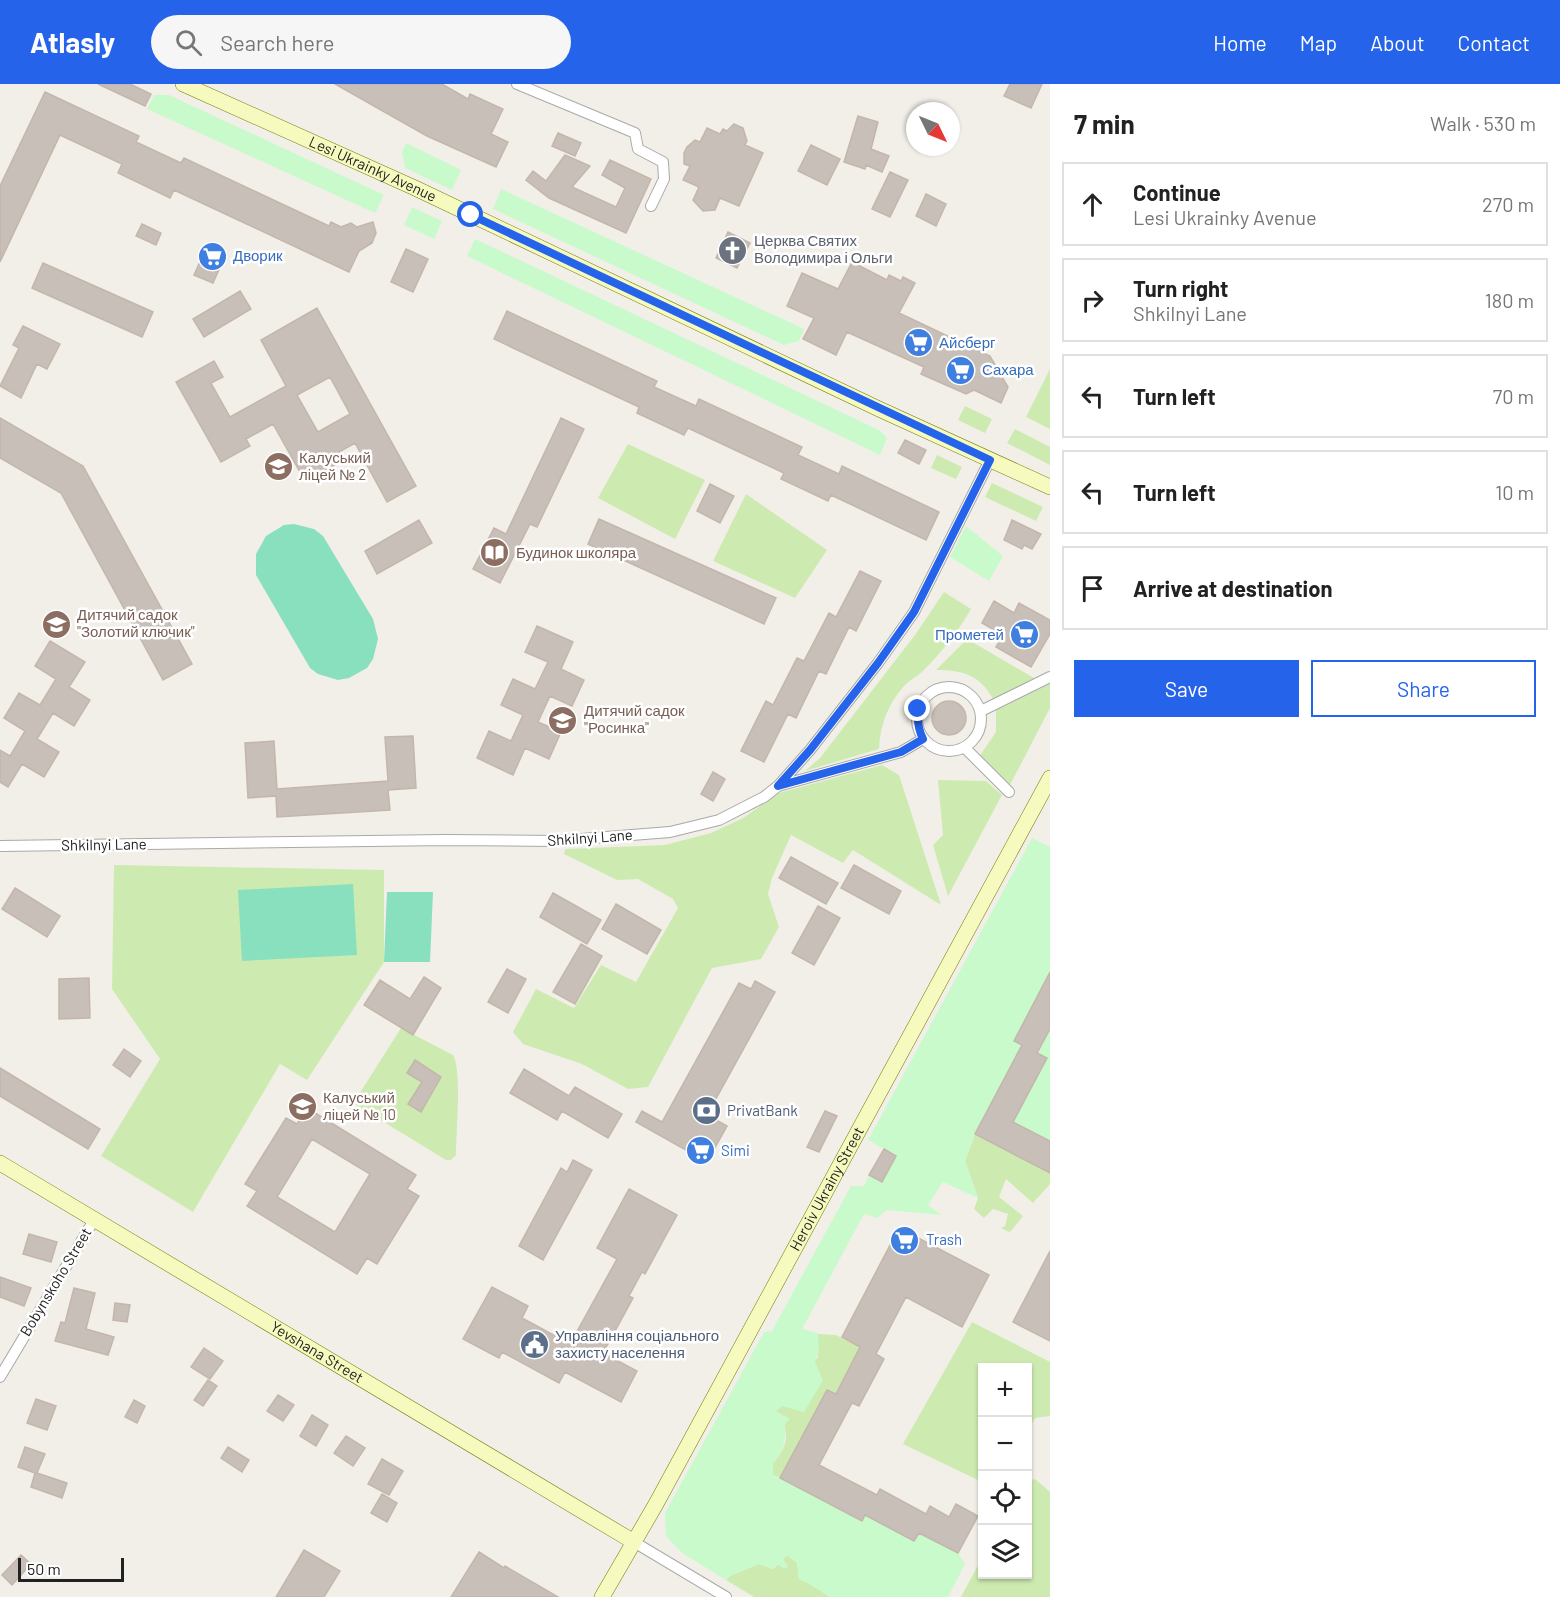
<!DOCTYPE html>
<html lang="en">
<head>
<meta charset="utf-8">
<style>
	:root { --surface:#fff; --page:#f6f6f6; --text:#222; --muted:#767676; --line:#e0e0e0; --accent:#2563eb }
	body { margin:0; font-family:Barlow,sans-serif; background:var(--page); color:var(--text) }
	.controls { position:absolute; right:18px; bottom:18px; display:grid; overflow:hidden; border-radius:0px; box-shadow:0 2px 4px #0004 }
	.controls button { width:54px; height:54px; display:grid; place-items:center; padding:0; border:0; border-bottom:2px solid var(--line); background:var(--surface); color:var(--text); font:30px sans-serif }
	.compass { position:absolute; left:906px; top:18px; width:54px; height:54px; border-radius:50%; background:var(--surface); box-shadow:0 2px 4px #0004; rotate:133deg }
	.scale { position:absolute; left:18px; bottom:15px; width:106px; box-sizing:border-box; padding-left:6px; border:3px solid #222; border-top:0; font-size:16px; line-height:21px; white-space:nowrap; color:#222; -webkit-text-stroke:4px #fff; paint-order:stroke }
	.stop { position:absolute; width:18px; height:18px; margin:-14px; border:4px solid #2563eb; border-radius:50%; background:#fff }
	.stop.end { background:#2563eb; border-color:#fff; box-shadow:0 2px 6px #0008 }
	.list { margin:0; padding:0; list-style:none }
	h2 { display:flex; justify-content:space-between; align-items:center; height:78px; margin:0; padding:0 24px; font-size:26px }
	h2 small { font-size:20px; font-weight:400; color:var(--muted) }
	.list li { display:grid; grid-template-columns:39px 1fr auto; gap:18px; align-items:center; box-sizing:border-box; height:84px; margin:0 12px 12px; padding:0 12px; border:2px solid var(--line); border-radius:0px }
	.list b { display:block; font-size:22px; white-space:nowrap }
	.list p { margin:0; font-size:20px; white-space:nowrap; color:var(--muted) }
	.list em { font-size:20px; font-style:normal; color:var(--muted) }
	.actions { display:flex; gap:12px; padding:18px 24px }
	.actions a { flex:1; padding:14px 0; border:2px solid var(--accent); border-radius:0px; text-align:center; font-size:21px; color:var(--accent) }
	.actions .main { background:var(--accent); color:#fff }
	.icon { flex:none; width:33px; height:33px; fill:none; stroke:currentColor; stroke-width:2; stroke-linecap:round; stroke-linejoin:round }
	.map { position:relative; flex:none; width:1050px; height:1513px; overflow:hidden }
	header { display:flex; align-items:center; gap:36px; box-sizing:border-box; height:84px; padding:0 30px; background:var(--accent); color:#fff }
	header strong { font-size:28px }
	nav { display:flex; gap:33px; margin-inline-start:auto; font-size:21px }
	.search { width:420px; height:54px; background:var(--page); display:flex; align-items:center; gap:15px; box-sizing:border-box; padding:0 21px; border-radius:33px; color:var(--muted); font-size:22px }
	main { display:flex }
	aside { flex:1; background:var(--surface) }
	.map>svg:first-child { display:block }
	.grass { fill:#cdebb0 }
	.park { fill:#c8facc }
	.pitch { fill:#88e0be }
	.building { fill:#c7bfb8; stroke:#c4b6ab; stroke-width:1.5; fill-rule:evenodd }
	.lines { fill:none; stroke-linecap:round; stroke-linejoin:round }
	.street-casing { stroke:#a9a9a9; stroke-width:12 }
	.secondary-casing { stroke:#707d05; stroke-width:16 }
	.street { stroke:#fff; stroke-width:10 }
	.secondary { stroke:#f7fabf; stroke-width:15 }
	.route { stroke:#2563eb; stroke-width:8 }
	.labels { text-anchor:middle; stroke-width:5; stroke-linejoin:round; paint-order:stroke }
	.street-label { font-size:15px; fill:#222; stroke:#fff }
	.worship-label { font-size:15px; fill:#5b616d; stroke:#fff; text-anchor:start }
	.shop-label { font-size:15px; fill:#366cbe; stroke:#fff; text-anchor:start }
	.education-label { font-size:15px; fill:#785e54; stroke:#fff; text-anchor:start }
	.service-label { font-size:15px; fill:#4e5e75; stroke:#fff; text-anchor:start }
</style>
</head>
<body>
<header>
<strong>Atlasly</strong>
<div class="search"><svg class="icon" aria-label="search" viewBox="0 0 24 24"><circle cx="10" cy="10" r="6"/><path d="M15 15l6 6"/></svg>Search here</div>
<nav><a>Home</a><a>Map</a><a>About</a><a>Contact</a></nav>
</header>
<main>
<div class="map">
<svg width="1050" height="1513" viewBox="0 0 1050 1513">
	<rect width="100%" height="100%" fill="#f2efe9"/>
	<path class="grass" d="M1050,285V345L1026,333Z
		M965,322L992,335L985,349L958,336Z
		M1015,345L1050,363V381L1007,359Z
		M628,360L705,396L675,455L598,414Z
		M937,371L962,383L956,395L931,384Z
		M992,399L1043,423L1036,437L985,413Z
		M746,410L827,466L795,514L713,477Z
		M944,508L971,525C958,548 941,569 923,587C917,593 909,596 904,602C888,620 880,641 879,665L805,687L820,674L915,551Z
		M967,555L1034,594L994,617C981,591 963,586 936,586Z
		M1050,600V624L1010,701L979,673L996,648V626Z
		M882,681L899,691L941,821L853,766L843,779L791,751L772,794L768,810L779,843L761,875L712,884L648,1003L628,1005L582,980L523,960L513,948L536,905L574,924L601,881L636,898L678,824L673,815L638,795L617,796L564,770L565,765L665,761L711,749L743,734L779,709Z
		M938,696L986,697L1002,711L948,812L933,761L943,751Z
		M114,781L384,786V878L307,996L280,980L193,1128L101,1072L160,975L112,905Z
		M401,944L453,971C462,985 456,1051 456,1071L451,1076H446L356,1021V1015Z
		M975,1050L1050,1089V1100L1033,1119L1006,1095L999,1113L1023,1132L1012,1146L1009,1148L1001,1144L1005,1142L1008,1130L993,1125L984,1134L974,1125L978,1114L965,1077Z
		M972,1238L1050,1278V1332L1035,1334L1028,1347V1284H982V1398L903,1360Z
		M818,1250L836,1251L860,1263L836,1310L827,1306L780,1394L773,1391V1379C790,1360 790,1346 775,1327L782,1322L818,1273Z
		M1035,1395L1050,1408V1513H961L982,1474V1490H1028V1397Z
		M787,1471L797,1479L799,1495L810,1500L830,1513H754L726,1496L730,1492L759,1480L773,1485Z"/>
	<path class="park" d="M154,11H169L384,111L375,129L147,25Z
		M406,59L461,86L452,106L405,84L402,68Z
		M501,105L804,245L799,257L784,261L493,125Z
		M412,123L442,137L434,155L404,141Z
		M475,155L879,346L887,354L880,371L467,172Z
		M966,442L1003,472L989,497L950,473Z
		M1032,754L1050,763V888L1014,956L1022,961L975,1049L965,1077L978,1114L943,1098L928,1121L942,1131L887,1126L877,1134L864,1130L802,1245L818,1249L819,1266L815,1278L823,1296L804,1328L782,1322L776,1327L790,1335L785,1340C786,1356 784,1367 773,1379V1391L862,1437L865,1431L914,1457L919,1449L958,1469L965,1480L948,1513H830L810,1500L799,1495L797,1479L787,1471L783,1475L788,1482L785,1485L777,1480L773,1485L759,1480L730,1492L726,1496L682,1469L666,1452L665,1429L764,1248L772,1247L851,1102H864L869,1091L882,1098L896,1072L868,1056Z
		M1050,945V1057L1013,1038L1046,974L1037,969Z"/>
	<path class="pitch" d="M294,440L314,445L323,452L373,535L378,555L373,575L367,584L349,594L338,596L318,590L310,584L256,491V470L266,452L284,441Z
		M353,800L357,871L242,877L238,806Z
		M387,808H433L430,878H384Z"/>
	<path class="building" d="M98,0H130L151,10L145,22Z
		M335,0H442L468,15L470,10L503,25L491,50L508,58L496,83L427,52Z
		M1010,0H1042L1031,24L1004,12Z
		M45,8L139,52L136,58L181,79L184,74L329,142L331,138L341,143L351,139L357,143L373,138L376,149L372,159L359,167L349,188L174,106L170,114L118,89L122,80L60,51L0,178V102Z
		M858,32L878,38L871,65L889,72L882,88L866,81L865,85L844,78Z
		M734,40L743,44L747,57L745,61L763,69L739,122L720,114L715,126L703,127L693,116L699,103L683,96L690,82L684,80V69L687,63L695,56L700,58L707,44L720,50L723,45L727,47Z
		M558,49L581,59L575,72L552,62Z
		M811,61L840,75L827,101L798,87Z
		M565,71L590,82L572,103L616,123L625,104L602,91L610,76L651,95L626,149L549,114L526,96L533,87L546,97Z
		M890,88L908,96L890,133L872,125Z
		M926,110L946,120L936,142L916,132Z
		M142,140L161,149L156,161L136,152Z
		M728,148L750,159L737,184L716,174Z
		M207,162L226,170L213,199L194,191Z
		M406,165L428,175L413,208L391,198Z
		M852,178L887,196L889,191L901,197L903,193L915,199L899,229L990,272L1008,303L1001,319L974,306L966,310L921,290L924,283L847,248L836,271L803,255L814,234L787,222L802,189L838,205Z
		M43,179L153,228L142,253L32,204Z
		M240,207L251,225L204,253L193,235Z
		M317,224L416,402L387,418L355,359L330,373L335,381L305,397L273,340L246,355L250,362L221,378L176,298L214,277L223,293L211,299L230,333L286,302L261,256ZM330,293L350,330L318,348L297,311Z
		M507,227L657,297L654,303L696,322L699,315L802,363L798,371L839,390L842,382L939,428L926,456L831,411L828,417L781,395L784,389L688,344L684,351L637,329L639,323L494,255Z
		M23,242L60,260L47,285L37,280L21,314L0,302L19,264L13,261Z
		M0,334L83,382L192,580L163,596L61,409L0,374Z
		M561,334L584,345L537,443L530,440L500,499L473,485L494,444L506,450Z
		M905,356L926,366L919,380L898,369Z
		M710,400L734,412L720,439L697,427Z
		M599,435L776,514L764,540L588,460Z
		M419,436L432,459L377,490L365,467Z
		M1012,436L1041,450L1032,465L1024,461L1022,465L1004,456Z
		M860,487L881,497L856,547L849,543L826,590L819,587L796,634L788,630L764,678L741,667L766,617L773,621L797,574L804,577L829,529L836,533Z
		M994,517L1014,529L1019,519L1050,536V550L1031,583L996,563L1003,551L982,539Z
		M537,542L573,558L561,585L584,596L572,622L550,612L538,638L561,648L549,675L525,664L513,691L477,674L489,647L511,657L523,631L501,621L513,595L535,605L548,578L525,568Z
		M50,557L85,578L69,603L90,616L74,642L53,629L37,655L59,668L44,693L22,680L8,703L0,698V666L10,672L25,647L4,634L19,609L40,621L56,595L35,582Z
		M932 634a17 17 0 1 1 34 0a17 17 0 1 1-34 0Z
		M413,652L416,704L388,706L390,726L277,733L276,712L248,714L245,659L274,657L277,705L388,697L385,653Z
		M713,688L725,695L713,717L701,710Z
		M791,773L838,799L826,820L779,794Z
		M854,781L901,807L889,830L841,804Z
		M15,804L60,832L47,853L2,825Z
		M553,809L601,836L587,860L540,833Z
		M616,820L661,846L647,870L602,845Z
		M818,822L840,834L814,881L792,869Z
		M581,860L602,872L575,920L553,908Z
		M507,885L526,895L508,929L488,918Z
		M1050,888V945L1037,969L1047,974L1013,1038L1050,1057V1089L975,1050L1022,961L1014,957Z
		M424,893L441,904L413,951L364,921L380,896L410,915Z
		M89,894L90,934L59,935V895Z
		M755,897L775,908L707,1031L727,1042L707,1078L636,1038L642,1027L662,1038L739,899L751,905Z
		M124,965L141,977L130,993L113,981Z
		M415,976L441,993L421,1028L408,1020L422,998L407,989Z
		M0,984L100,1045L88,1065L0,1012Z
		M524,985L569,1012L575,1003L622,1030L608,1054L562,1027L557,1036L510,1009Z
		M307,1024L416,1091L407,1105L419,1112L377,1180L367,1174L357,1190L247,1122L257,1107L245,1100L286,1034L297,1040ZM312,1055L370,1090L335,1148L277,1113Z
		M825,1027L837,1032L819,1068L807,1063Z
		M884,1065L896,1072L882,1098L869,1091Z
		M573,1076L592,1086L543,1176L519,1162L561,1084L567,1088Z
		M629,1105L677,1131L645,1190L642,1188L629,1212L633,1214L603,1269L637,1287L621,1318L565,1288L559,1299L502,1268L499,1274L463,1255L492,1203L528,1222L522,1234L570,1260L617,1175L597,1164Z
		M899,1144L989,1191L962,1243L906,1213L876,1270L884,1275L859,1322L852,1319L819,1381L877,1411L880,1405L926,1430L930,1422L949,1433L956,1420L978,1432L958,1469L919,1449L914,1457L865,1431L862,1437L780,1394L827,1306L836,1310L860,1263L842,1253Z
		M29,1150L57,1158L51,1178L23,1170Z
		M1050,1167V1257L1013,1238Z
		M0,1193L31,1204L24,1222L0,1213Z
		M74,1204L95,1209L86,1245L114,1253L108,1271L55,1257L61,1238L65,1239Z
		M115,1219L130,1221L127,1238L113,1236Z
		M204,1264L223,1277L210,1295L191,1283Z
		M208,1296L217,1302L203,1322L194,1316Z
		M278,1311L294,1321L283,1337L267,1327Z
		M36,1315L56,1322L47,1346L27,1339Z
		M134,1316L145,1322L137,1339L125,1333Z
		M312,1331L328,1341L316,1362L300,1352Z
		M346,1352L365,1364L353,1382L334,1369Z
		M25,1363L45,1370L37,1389L67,1399L62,1414L31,1403L35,1389L18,1383Z
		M228,1363L249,1376L242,1388L221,1374Z
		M382,1375L403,1387L389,1411L368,1400Z
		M382,1410L397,1419L387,1438L371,1429Z
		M304,1466L340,1487L324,1513H276Z
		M479,1468L504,1484L505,1482L558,1513H451Z
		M21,1471L31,1480L12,1501L2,1491Z"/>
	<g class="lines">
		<defs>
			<path id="street" d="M517,0L635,49L638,65L663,78L664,95L651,122
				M917 635a32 32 0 1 1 64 0a32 32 0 1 1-64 0Z
				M981,627L1050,593
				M965,664L1009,708
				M778,702L901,668L923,655
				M0,762L445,756L556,757L670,748L719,736L764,713L778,702L810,666L878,579L914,528L990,376
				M0,1293L94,1136
				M634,1458L726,1513"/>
			<g id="secondary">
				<path id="s1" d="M183,0L415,104L879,325L1050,403"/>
				<path id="s2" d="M0,1079L634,1458"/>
				<path id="s3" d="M602,1513L656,1420L1050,694"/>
			</g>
		</defs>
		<use href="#street" class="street-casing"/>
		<use href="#secondary" class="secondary-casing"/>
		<use href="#street" class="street"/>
		<use href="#secondary" class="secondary"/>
	</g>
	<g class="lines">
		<path class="route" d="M471,131L990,376L914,528L878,579L810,666L778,702L901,668L923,655C918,645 917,637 918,625"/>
	</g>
	<defs>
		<symbol id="church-disc" viewBox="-11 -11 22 22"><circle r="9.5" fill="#6b7280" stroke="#fff"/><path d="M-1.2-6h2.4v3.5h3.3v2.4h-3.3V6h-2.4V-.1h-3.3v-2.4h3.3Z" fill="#fff"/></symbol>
		<symbol id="supermarket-disc" viewBox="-11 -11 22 22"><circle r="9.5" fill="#3f7fe0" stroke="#fff"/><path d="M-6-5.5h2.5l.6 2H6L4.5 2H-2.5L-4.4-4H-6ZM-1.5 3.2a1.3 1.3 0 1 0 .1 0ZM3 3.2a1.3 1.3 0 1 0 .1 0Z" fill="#fff"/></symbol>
		<symbol id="school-disc" viewBox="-11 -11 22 22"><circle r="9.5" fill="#8d6e63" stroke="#fff"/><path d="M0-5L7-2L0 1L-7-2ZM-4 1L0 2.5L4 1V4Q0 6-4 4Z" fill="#fff"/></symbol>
		<symbol id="library-disc" viewBox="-11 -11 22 22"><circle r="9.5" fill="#8d6e63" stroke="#fff"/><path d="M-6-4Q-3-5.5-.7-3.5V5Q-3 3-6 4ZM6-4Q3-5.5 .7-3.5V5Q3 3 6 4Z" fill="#fff"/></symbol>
		<symbol id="bank-disc" viewBox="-11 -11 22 22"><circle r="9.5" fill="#5c6f8a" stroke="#fff"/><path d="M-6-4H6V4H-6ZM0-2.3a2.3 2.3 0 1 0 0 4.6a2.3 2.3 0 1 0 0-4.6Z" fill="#fff"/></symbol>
		<symbol id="civic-disc" viewBox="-11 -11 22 22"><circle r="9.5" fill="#5c6f8a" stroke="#fff"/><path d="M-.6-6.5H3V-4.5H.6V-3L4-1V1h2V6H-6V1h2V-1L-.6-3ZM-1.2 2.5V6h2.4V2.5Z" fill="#fff"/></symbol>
	</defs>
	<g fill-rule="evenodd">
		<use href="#church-disc" x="716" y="150" width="33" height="33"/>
		<use href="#supermarket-disc" x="196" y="156" width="33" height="33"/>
		<use href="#supermarket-disc" x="902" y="242" width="33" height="33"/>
		<use href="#supermarket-disc" x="944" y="270" width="33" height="33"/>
		<use href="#school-disc" x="262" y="366" width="33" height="33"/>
		<use href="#library-disc" x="478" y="452" width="33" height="33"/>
		<use href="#school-disc" x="40" y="524" width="33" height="33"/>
		<use href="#supermarket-disc" x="1008" y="534" width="33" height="33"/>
		<use href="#school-disc" x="546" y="620" width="33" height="33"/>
		<use href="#school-disc" x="286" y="1006" width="33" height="33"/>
		<use href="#bank-disc" x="690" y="1010" width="33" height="33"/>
		<use href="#supermarket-disc" x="684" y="1050" width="33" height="33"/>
		<use href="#supermarket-disc" x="888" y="1140" width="33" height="33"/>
		<use href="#civic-disc" x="518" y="1244" width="33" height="33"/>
	</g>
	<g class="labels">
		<g class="street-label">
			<text dy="5" stroke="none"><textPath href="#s1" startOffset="208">Lesi Ukrainky Avenue</textPath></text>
			<text transform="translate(590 754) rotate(-4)" y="5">Shkilnyi Lane</text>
			<text transform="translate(104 761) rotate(-1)" y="5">Shkilnyi Lane</text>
			<text dy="5" stroke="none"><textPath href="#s3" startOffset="466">Heroiv Ukrainy Street</textPath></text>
			<text transform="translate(56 1198) rotate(-59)" y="5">Bobynskoho Street</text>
			<text dy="5" stroke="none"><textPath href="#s2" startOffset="369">Yevshana Street</textPath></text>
		</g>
		<g class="worship-label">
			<text x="754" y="162">Церква Святих<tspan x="754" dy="17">Володимира і Ольги</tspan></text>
		</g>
		<g class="shop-label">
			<text x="233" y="177">Дворик</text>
			<text x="939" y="264">Айсберг</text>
			<text x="982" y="291">Сахара</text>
			<text x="1004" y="556" text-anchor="end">Прометей</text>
			<text x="721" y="1072">Simi</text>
			<text x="926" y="1161">Trash</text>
		</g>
		<g class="education-label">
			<text x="299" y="379">Калуський<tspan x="299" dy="17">ліцей № 2</tspan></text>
			<text x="516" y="474">Будинок школяра</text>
			<text x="77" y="536">Дитячий садок<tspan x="77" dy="17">"Золотий ключик"</tspan></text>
			<text x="584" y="632">Дитячий садок<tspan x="584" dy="17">"Росинка"</tspan></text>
			<text x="323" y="1019">Калуський<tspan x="323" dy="17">ліцей № 10</tspan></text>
		</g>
		<g class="service-label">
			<text x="727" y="1032">PrivatBank</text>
			<text x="555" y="1257">Управління соціального<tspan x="555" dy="17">захисту населення</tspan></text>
		</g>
	</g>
</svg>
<div class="controls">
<button>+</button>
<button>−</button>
<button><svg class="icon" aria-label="locate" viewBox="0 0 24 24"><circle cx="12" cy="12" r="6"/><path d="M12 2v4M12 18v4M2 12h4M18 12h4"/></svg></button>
<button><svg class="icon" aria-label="layers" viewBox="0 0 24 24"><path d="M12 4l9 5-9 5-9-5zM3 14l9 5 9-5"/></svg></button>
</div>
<svg class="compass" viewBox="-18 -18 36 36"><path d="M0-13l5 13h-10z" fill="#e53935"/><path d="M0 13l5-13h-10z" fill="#767676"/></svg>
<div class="scale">50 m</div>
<div class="stop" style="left:471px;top:131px"></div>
<div class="stop end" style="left:918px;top:625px"></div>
</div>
<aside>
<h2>7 min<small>Walk · 530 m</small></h2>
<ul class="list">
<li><svg class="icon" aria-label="ahead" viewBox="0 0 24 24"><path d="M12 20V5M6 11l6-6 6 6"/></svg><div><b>Continue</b><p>Lesi Ukrainky Avenue</p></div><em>270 m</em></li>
<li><svg class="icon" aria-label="right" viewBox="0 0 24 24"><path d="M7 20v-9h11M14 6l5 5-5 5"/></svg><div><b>Turn right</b><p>Shkilnyi Lane</p></div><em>180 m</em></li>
<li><svg class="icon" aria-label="left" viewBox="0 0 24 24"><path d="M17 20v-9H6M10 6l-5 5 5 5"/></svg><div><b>Turn left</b></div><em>70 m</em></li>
<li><svg class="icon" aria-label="left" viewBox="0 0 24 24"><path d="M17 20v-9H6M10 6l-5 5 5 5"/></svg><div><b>Turn left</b></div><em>10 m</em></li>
<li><svg class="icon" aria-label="arrive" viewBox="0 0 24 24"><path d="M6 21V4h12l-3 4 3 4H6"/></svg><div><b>Arrive at destination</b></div></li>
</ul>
<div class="actions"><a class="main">Save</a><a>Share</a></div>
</aside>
</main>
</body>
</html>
